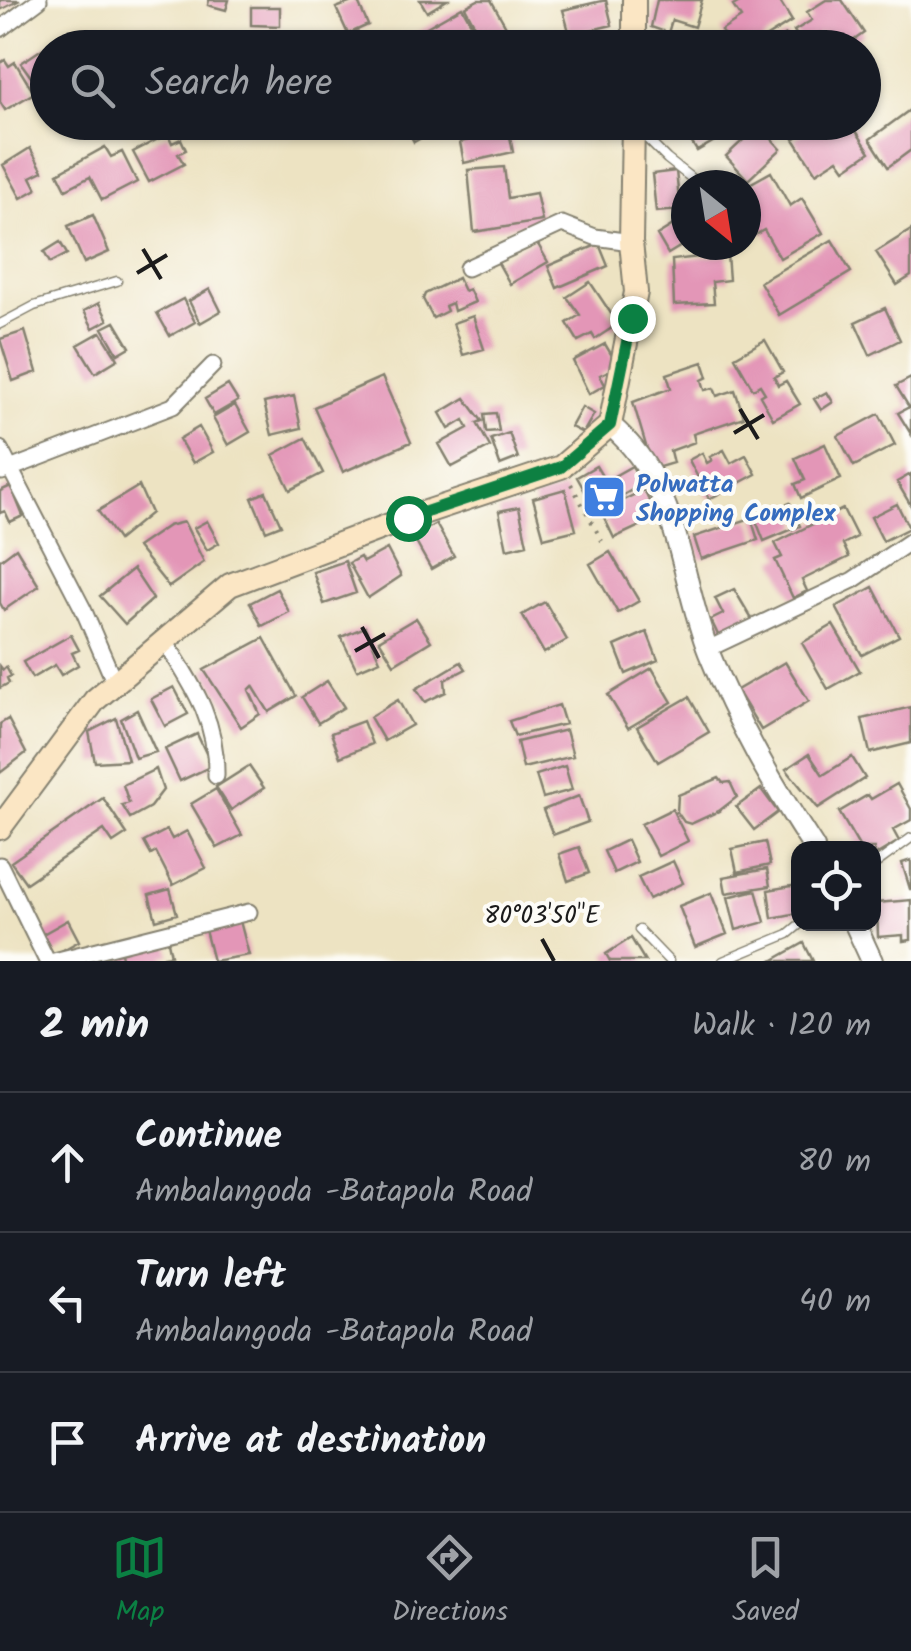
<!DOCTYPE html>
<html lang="en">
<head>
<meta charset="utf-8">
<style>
	:root { --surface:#171b24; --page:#20242c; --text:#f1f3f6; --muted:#9ea1a6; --line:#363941; --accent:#0b8043 }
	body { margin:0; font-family:Kalam,sans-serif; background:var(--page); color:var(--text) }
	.controls { position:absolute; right:30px; bottom:30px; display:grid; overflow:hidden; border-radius:20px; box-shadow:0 2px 8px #0004 }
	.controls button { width:90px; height:90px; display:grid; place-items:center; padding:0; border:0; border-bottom:2px solid var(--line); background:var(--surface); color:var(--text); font:50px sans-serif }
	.compass { position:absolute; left:671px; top:170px; width:90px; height:90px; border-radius:50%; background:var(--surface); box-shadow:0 2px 8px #0004; rotate:150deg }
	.stop { position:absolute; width:30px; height:30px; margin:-22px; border:8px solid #0b8043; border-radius:50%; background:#fff }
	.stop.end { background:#0b8043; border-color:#fff; box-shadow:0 2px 10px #0008 }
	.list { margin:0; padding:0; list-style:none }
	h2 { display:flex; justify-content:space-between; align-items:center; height:130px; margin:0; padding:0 40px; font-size:42px }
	h2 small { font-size:32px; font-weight:400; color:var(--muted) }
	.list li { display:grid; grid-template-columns:65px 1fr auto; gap:30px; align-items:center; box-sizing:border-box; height:140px; padding:0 40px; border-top:2px solid var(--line) }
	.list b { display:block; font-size:38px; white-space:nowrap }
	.list p { margin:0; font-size:32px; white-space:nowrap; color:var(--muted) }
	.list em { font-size:32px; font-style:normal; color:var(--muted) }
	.icon { flex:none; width:55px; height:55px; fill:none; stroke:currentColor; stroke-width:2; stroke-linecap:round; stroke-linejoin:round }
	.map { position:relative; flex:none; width:911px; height:961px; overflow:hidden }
	.search { position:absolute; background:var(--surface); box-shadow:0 2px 8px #0004; left:30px; right:30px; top:30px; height:110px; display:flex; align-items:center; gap:25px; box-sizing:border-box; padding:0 35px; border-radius:55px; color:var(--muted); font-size:38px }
	.sheet { height:550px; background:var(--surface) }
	nav { display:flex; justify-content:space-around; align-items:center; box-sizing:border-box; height:140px; border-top:2px solid var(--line); background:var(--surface); font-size:28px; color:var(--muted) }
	nav a { display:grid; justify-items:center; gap:5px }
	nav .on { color:var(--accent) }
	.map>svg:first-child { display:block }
	.building { fill:#e396b7 }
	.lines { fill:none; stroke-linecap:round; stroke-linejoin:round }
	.service-casing { stroke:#84806f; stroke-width:11 }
	.minor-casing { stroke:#84806f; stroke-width:19 }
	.tertiary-casing { stroke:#84806f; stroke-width:24 }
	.secondary-casing { stroke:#84806f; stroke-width:26 }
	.path { stroke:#84806f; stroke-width:4; stroke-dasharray:2.5 8; stroke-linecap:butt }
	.service { stroke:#fff; stroke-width:8 }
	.minor { stroke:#fff; stroke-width:15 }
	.tertiary { stroke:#fff; stroke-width:20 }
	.secondary { stroke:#fbe6c4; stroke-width:22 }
	.route { stroke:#0b8043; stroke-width:12 }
	.ticks { fill:none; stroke:#1c1c1c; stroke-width:4 }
	.labels { text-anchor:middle; stroke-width:8; stroke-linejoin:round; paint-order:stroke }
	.shop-label { font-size:25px; font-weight:bold; fill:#366cbe; stroke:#fdfcf7; text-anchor:start }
	.ticks-label { font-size:25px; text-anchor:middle; fill:#1c1c1c; stroke:#fdfcf7; stroke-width:8; stroke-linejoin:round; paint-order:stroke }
</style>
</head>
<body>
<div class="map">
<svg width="911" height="961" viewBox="0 0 911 961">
	<rect width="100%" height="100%" fill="#fdfcf7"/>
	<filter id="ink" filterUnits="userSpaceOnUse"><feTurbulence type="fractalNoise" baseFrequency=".01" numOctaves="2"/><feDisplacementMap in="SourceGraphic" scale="20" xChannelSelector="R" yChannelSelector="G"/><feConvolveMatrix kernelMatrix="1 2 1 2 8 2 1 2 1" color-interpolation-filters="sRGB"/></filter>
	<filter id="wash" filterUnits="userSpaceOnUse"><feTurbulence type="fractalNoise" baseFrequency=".0048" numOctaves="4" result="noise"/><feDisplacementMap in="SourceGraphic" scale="40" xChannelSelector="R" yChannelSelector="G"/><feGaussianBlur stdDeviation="2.25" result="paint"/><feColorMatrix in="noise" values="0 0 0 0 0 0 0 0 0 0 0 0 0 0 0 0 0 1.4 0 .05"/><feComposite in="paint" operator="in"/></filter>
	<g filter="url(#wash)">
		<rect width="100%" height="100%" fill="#ede3c2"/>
		<g id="blocks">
			<path class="building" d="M0,0H20L0,10Z
				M209,0H229L226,10L208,5Z
				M357,0L368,25L348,34L336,8Z
				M420,0H447L427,12Z
				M478,0H491L518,48H487L465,7Z
				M606,0L612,25L570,35L563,10Z
				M657,0H702L694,27L672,20L668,33L651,27Z
				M743,0H779L792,21L762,40L765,46L762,48H732L721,31L741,18L733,6Z
				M826,0H842L864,33L843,48H831L821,33L803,45L794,31L812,20L807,12Z
				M251,7H280V26L251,25Z
				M462,7L473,27L436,48H390Z
				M609,31L613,48H567L566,42Z
				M786,35L794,48H767Z
				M303,38L307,48H280V47Z
				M479,38L484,48H461Z
				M198,40L216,44L215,48H197Z
				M48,45V76L36,84L21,63Z
				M5,60L9,66L15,62L34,93L5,110L0,102V63Z
				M911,109V150L888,167L870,139Z
				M403,122H448L414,142Z
				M701,122H725L730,132L697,151L685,132Z
				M817,122L824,127L830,122H850L870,152L845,169L838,159L816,173L794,139Z
				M759,125L781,149L748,180L726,156Z
				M509,131L513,152L464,163L460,142Z
				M168,134L172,143L181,139L186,150L178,154L184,164L149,182L133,152Z
				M105,147L111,157L122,152L137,182L102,200L90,177L66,189L58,173Z
				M30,148L43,171L31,177L37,189L21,198L3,165Z
				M504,167L508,198L536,193L542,221L474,232L468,170Z
				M676,171L680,210L656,212L652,174Z
				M771,172L790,206L802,198L823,233L780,258L764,230L746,240V192L749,191L746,186Z
				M93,215L109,252L84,263L68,226Z
				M686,217V243L668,254L657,235Z
				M911,230V276L897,285L876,252Z
				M535,239L548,262L510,284L497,261Z
				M832,240L851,272L779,315L760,282Z
				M60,242L67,254L50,263L44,252Z
				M599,244L608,266L557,288L548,266Z
				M727,254L729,280L712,282L714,303L674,305L672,260Z
				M458,278L464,291L469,289L475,302L454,311L452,303L445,306L447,311L433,318L423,299L425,294Z
				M590,282L618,324L595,339L592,334L578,341L567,323L580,315L567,297Z
				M210,289L221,311L200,323L189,301Z
				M183,299L195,322L170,336L157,313Z
				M99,303L108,320L93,328L84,311Z
				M885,308L900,340L870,355L855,322Z
				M473,316L484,349L463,355L453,323Z
				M115,322L130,347L118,354L103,328Z
				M25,331L37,372L13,381L0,339Z
				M101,332L118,359L95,373L78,345Z
				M765,340L783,372L774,377L778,385L786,381L800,404L773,419L760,396L765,393L760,385L753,389L735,357Z
				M605,344L618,366L600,375L605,385L589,394L573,361Z
				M703,362L708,377L702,380L705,390L714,388L717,396L735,390L744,417L693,434L695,442L670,451L673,463L653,469L633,402L671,388L667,374Z
				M382,377L411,442L343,472L314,407Z
				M911,378V434L898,413L909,407L896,386Z
				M228,385L238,401L214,415L205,399Z
				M827,392L833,402L821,410L814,399Z
				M294,396L301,428L272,435L264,403Z
				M465,398L482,421L477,423L490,447L452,467L439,444L468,428L464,420L449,429L440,413Z
				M235,405L250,432L228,445L213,418Z
				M582,407L594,414L583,433L571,427Z
				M496,413L499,431L486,432L484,414Z
				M879,414L895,445L854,466L838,436Z
				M199,427L213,452L193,463L179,439Z
				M509,433L518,458L500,465L491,439Z
				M305,438L323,473L290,490L273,455Z
				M825,444L841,479L801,498L795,484L805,480L795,458Z
				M724,450L731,463L746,455L756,474L709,499L689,460L702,453L707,463L712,460L710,457Z
				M596,466L605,481L632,466L642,484L596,511L577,477Z
				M911,474V506L897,482Z
				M11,486L23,516L10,522L5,511L0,513V491Z
				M139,486L151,513L118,540L98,511Z
				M565,489L576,530L544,538L533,498Z
				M644,490L657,518L614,538L601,511Z
				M266,492L281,525L266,531L252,498Z
				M790,503L800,526L764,541L755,518Z
				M897,504L909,528L883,541L871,517Z
				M519,507L527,544L507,549L499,511Z
				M843,509L857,537L843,544L849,557L802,580L807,591L793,598L775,560L782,557L775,543Z
				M751,518L758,540L701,559L694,537Z
				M207,521L219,543L207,550L194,528Z
				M184,522L204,562L169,587L137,547L168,526Z
				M436,524L454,556L431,569L413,537Z
				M16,548L39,586L4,610L0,603V560Z
				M387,549L401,576L368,598L349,563L360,557L363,562Z
				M610,552L639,601L618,613L590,564Z
				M345,561L356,593L324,604L313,572Z
				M133,569L153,599L125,624L100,596Z
				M873,587L899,636L862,655L836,607Z
				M277,589L289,612L262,626L250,603Z
				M734,589L753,621L719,637L711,620L723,614L715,598Z
				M545,602L567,640L544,653L522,615Z
				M416,618L431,641L394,664L379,640Z
				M833,625L860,671L828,689L802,643Z
				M365,627L380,660L357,670L341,637Z
				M647,632L658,660L626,674L615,646Z
				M71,635L79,650L72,653L78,665L61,675L55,665L32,678L23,662Z
				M264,638L296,696L269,712L253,686L249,690L260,714L241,727L204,670Z
				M461,662L466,669L445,680L446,692L425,702L416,689Z
				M785,662L809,701L761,730L737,690Z
				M0,666L3,670L6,667L11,676L7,678L9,683L0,688Z
				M652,668L672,702L628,728L608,695Z
				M327,681L344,707L318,723L302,697Z
				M174,687L188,714L165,726L151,699Z
				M689,697L709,732L658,762L637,727Z
				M398,700L412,725L384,741L370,717Z
				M559,705L565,724L515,736L509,721Z
				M911,707V743L870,753L862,719Z
				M137,710L156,752L135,758L121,719Z
				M116,718L128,760L95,762L89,732Z
				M8,719L26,753L0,773V724Z
				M363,721L372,744L340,757L331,733Z
				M566,730L573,756L523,768L517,742Z
				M197,734L212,766L180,781L165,749Z
				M809,754L823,775L852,757L865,778L818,808L786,769Z
				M249,766L264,788L231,810L216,787Z
				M565,766L572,790L543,798L536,775Z
				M156,769L163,790L150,807L130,818L122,805L129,803L123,785Z
				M719,778L723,783L730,782L737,797L719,811L691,824L684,822L677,812L678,795Z
				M897,784L911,809V820L893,830L899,841L874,856V848H860L839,812L868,795L871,799Z
				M216,789L242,835L217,848L191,804Z
				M761,789L778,812L754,830L736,807Z
				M579,796L588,822L553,835L543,810Z
				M103,798L127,834L113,843L104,830L26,883L11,862Z
				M672,809L688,841L658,856L641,824Z
				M167,830L172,839L187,831L206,868L173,885L156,852L151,855L144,842Z
				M627,840L637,862L614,873L604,851Z
				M765,842L770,865L737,872L732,849Z
				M579,847L589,873L568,881L559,854Z
				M911,860V889H910L902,863Z
				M673,861L683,883L649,899L638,877Z
				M767,869L770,886L726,893L723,877Z
				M798,885V913L772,918L768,890Z
				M170,889L177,914L156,920L149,895Z
				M756,890L765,922L736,930L728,897Z
				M711,893L727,934L695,947L679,906Z
				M911,900V940L903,941V935L878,937L877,903Z
				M68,920L79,941L54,955L43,934Z
				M240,921L249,955L213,961L205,930Z
				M167,937L171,955L164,956L165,961H123L120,949Z
				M631,938L645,961H610L606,954Z
				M804,943L813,961H772Z"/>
		</g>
	</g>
	<g filter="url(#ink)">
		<use href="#blocks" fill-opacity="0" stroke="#84806f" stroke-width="2.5"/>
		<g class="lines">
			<defs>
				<path id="service" d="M639,131L667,159L700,185
					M0,324L34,306L117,281
					M874,865L911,838
					M639,930L669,961
					M723,961L788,934L800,924"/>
				<path id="minor" d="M0,29L39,0
					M467,268L562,224L595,237L631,242
					M0,449L83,609L114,681
					M2,472L173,406L213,365
					M164,640C193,686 217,719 216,776
					M708,649L853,580L911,541
					M0,865L47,961
					M54,961L249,912"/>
				<path id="tertiary" d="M610,425C680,483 678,573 709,653C737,723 773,785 814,848
					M855,924L872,961"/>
				<path id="secondary" d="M634,48V0
					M0,828L95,700L230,585L408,518L561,467L610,425L636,292L631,242L633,122"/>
			</defs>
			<use href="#service" class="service-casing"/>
			<use href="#minor" class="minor-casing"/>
			<use href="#tertiary" class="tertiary-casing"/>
			<use href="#secondary" class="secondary-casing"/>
			<path class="path" d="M571,484L602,541"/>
			<use href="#service" class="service"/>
			<use href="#minor" class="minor"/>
			<use href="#tertiary" class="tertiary"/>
			<use href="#secondary" class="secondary"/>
		</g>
	</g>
	<g class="lines" filter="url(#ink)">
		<path class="route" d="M408,518L561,467L610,425L632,318"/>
	</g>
	<path class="ticks" d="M143,249L161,279M137,273L167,255M740,409L758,439M734,433L764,415M362,627L379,658M355,651L385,634M542,939L554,961"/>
	<defs>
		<symbol id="supermarket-square" viewBox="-11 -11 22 22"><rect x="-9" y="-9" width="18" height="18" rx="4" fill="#3f7fe0" stroke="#fdfcf7"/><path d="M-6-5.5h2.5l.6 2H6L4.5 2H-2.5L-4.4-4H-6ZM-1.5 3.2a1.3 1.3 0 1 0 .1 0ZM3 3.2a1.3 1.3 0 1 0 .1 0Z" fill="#fff"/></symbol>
	</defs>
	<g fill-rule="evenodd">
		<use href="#supermarket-square" x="579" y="472" width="50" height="50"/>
	</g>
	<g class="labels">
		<g class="shop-label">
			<text x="636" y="492">Polwatta<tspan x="636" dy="29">Shopping Complex</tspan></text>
		</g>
	</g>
	<g class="ticks-label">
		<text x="542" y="923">80°03'50"E</text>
	</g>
</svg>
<div class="controls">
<button><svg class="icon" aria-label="locate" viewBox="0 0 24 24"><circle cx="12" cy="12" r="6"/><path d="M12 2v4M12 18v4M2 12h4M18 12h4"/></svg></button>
</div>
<svg class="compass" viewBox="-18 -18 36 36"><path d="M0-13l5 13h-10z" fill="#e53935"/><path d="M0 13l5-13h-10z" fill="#9ea1a6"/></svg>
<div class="stop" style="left:408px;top:518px"></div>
<div class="stop end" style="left:632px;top:318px"></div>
<div class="search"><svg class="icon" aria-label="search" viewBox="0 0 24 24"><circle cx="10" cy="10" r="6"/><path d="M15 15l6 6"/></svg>Search here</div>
</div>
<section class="sheet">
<h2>2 min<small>Walk · 120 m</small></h2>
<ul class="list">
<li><svg class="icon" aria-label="ahead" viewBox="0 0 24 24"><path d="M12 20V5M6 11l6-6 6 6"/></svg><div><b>Continue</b><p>Ambalangoda -Batapola Road</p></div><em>80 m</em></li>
<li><svg class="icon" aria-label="left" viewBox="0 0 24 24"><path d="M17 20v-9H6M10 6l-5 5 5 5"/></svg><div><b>Turn left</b><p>Ambalangoda -Batapola Road</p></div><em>40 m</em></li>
<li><svg class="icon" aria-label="arrive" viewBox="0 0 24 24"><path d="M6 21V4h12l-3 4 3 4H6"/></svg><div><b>Arrive at destination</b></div></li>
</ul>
</section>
<nav>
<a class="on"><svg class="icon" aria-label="map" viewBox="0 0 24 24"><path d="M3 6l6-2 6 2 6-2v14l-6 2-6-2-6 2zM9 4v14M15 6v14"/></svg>Map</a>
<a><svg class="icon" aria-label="directions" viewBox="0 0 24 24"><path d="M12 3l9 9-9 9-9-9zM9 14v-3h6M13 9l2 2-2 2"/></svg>Directions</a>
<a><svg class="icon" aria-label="saved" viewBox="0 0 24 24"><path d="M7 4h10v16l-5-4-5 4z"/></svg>Saved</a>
</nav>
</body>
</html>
